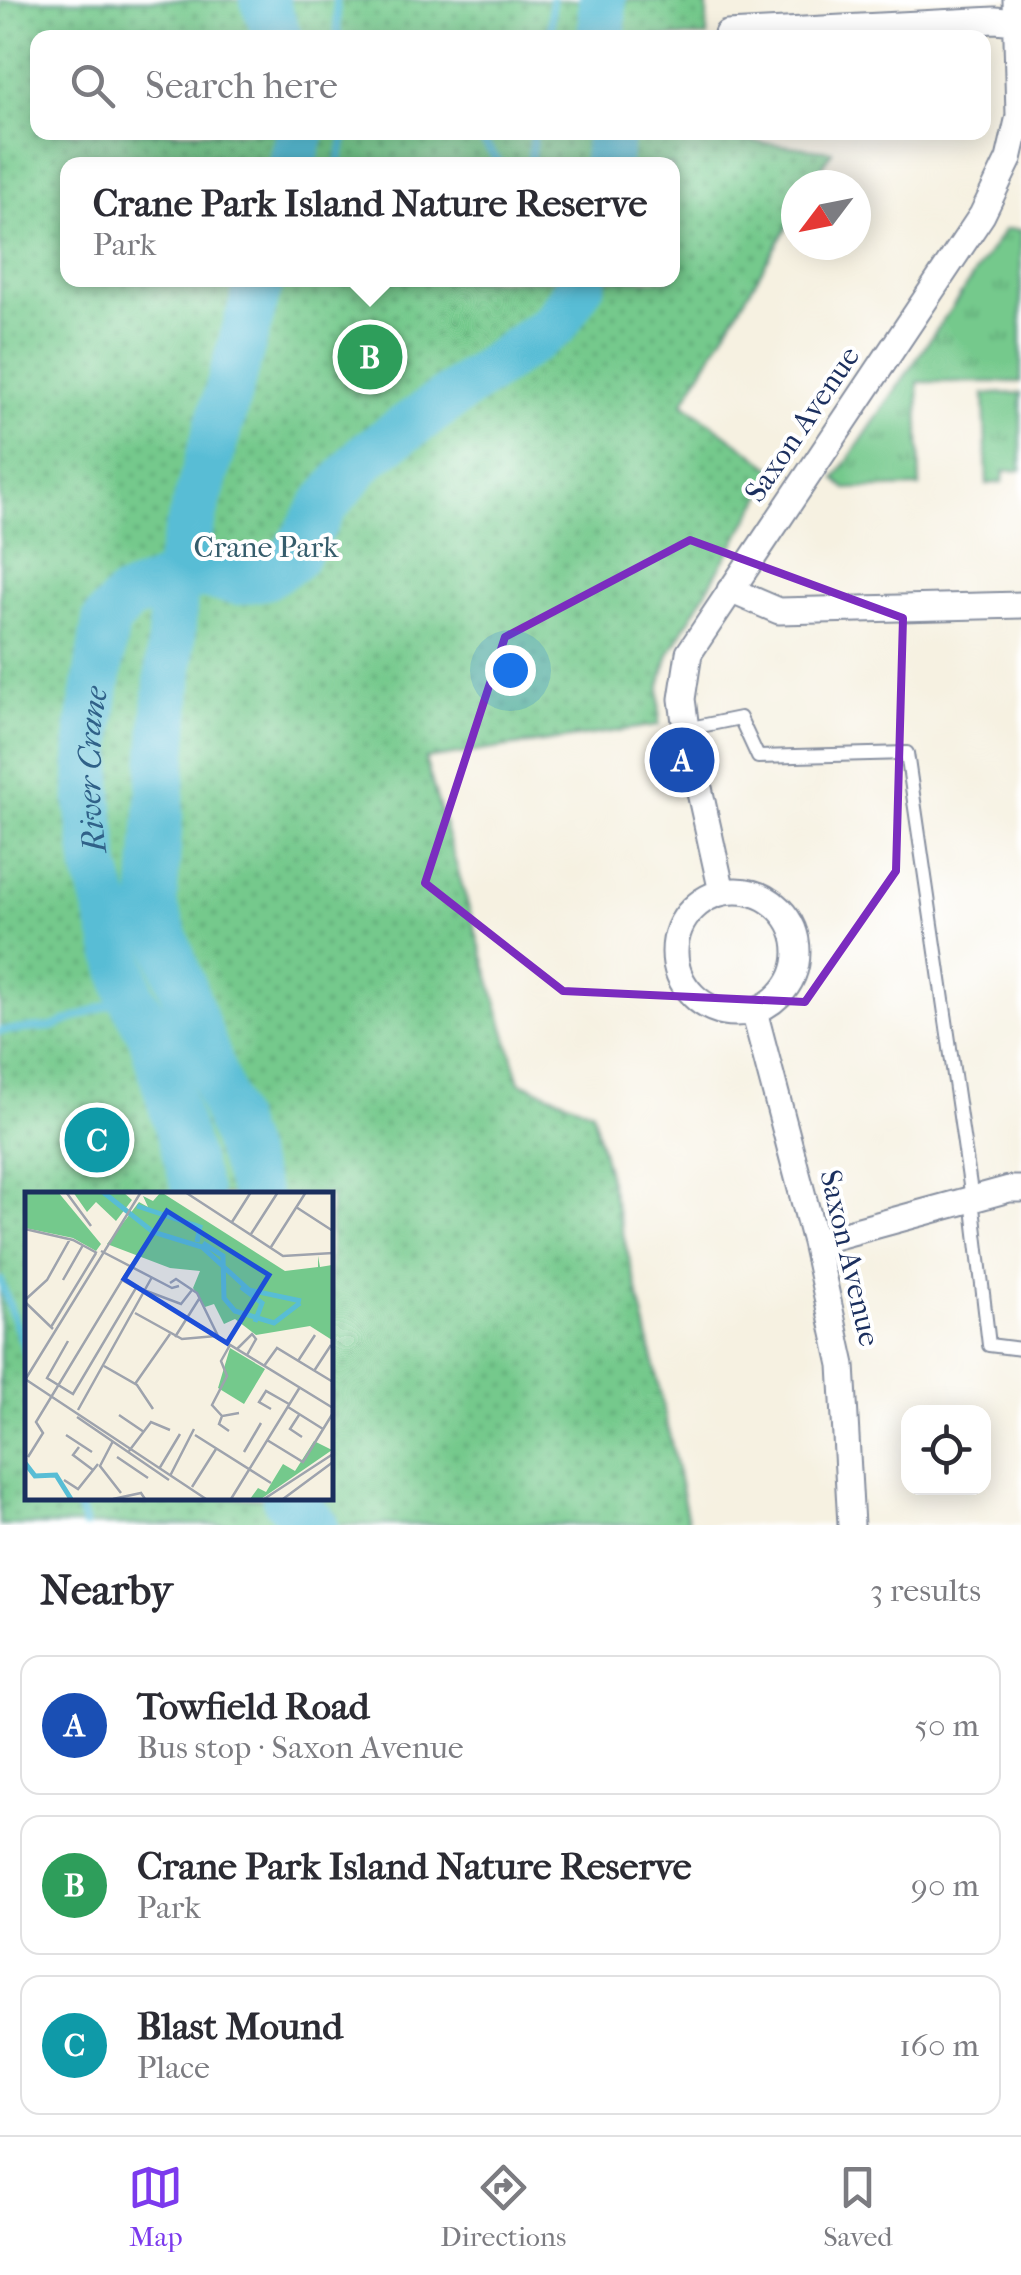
<!DOCTYPE html>
<html lang="en">
<head>
<meta charset="utf-8">
<style>
	:root { --surface:#fff; --page:#f2f2f3; --text:#2b2b33; --muted:#7c7c81; --line:#e1e1e2; --accent:#7c3aed }
	body { margin:0; font-family:"IM FELL French Canon",serif; background:var(--page); color:var(--text) }
	.controls { position:absolute; right:30px; bottom:30px; display:grid; overflow:hidden; border-radius:20px; box-shadow:0 5px 25px #0003 }
	.controls button { width:90px; height:90px; display:grid; place-items:center; padding:0; border:0; border-bottom:2px solid var(--line); background:var(--surface); color:var(--text); font:50px sans-serif }
	.compass { position:absolute; left:781px; top:170px; width:90px; height:90px; border-radius:50%; background:var(--surface); box-shadow:0 5px 25px #0003; rotate:238deg }
	.you { position:absolute; left:510px; top:670px; width:35px; height:35px; margin:-25px; border:8px solid #fff; border-radius:50%; background:#1a73e8; box-shadow:0 0 0 15px #1a73e833 }
	.badge { display:grid; place-items:center; width:65px; height:65px; border-radius:50%; background:var(--accent); color:#fff; font-size:32px; font-weight:700 }
	.pin { position:absolute; translate:-50% -50%; border:5px solid #fff; box-shadow:0 2px 10px #0006 }
	.popup { position:absolute; left:60px; top:157px; width:620px; height:130px; box-sizing:border-box; display:grid; place-content:center; border-radius:20px; background:var(--surface); filter:drop-shadow(0 2px 8px #0005); font-size:32px; white-space:nowrap; color:var(--muted) }
	.popup b { font-size:38px; color:var(--text) }
	.popup::after { content:''; position:absolute; left:50%; top:100%; margin-left:-20px; border:20px solid transparent; border-top-color:var(--surface) }
	.list { margin:0; padding:0; list-style:none }
	h2 { display:flex; justify-content:space-between; align-items:center; height:130px; margin:0; padding:0 40px; font-size:42px }
	h2 small { font-size:32px; font-weight:400; color:var(--muted) }
	.list li { display:grid; grid-template-columns:65px 1fr auto; gap:30px; align-items:center; box-sizing:border-box; height:140px; margin:0 20px 20px; padding:0 20px; border:2px solid var(--line); border-radius:20px }
	.list b { display:block; font-size:38px; white-space:nowrap }
	.list p { margin:0; font-size:32px; white-space:nowrap; color:var(--muted) }
	.list em { font-size:32px; font-style:normal; color:var(--muted) }
	.icon { flex:none; width:55px; height:55px; fill:none; stroke:currentColor; stroke-width:2; stroke-linecap:round; stroke-linejoin:round }
	.map { position:relative; flex:none; width:1021px; height:1525px; overflow:hidden }
	.search { position:absolute; background:var(--surface); box-shadow:0 5px 25px #0003; left:30px; right:30px; top:30px; height:110px; display:flex; align-items:center; gap:25px; box-sizing:border-box; padding:0 35px; border-radius:20px; color:var(--muted); font-size:38px }
	.sheet { height:610px; background:var(--surface) }
	nav { display:flex; justify-content:space-around; align-items:center; box-sizing:border-box; height:140px; border-top:2px solid var(--line); background:var(--surface); font-size:28px; color:var(--muted) }
	nav a { display:grid; justify-items:center; gap:5px }
	nav .on { color:var(--accent) }
	.map>svg:first-child { display:block }
	.grass { fill:url(#grass-tufts); stroke:#487c75; stroke-width:2.5 }
	.park { fill:url(#park-dots); stroke:#487c75; stroke-width:2.5; fill-rule:evenodd }
	.lines { fill:none; stroke-linecap:round; stroke-linejoin:round }
	.stream { stroke:#58bdd5; stroke-width:8 }
	.river { stroke:#58bdd5; stroke-width:48 }
	.service-casing { stroke:#8890a0; stroke-width:16 }
	.minor-casing { stroke:#8890a0; stroke-width:29 }
	.service { stroke:#fff; stroke-width:12 }
	.minor { stroke:#fff; stroke-width:25 }
	.marked { fill:none; stroke:#7b2cbf; stroke-width:8; stroke-linejoin:round }
	.labels { text-anchor:middle; stroke-width:8; stroke-linejoin:round; paint-order:stroke }
	.street-label { font-size:30px; fill:#1b2f5e; stroke:#fff }
	.park-label { font-size:30px; fill:#365d6c; stroke:#fff }
	.water-label { font-size:32px; font-style:italic; fill:#306188; stroke:#fff }
	.inset-river { fill:none; stroke:#58bdd5; stroke-width:5 }
	.inset-road { fill:none; stroke:#9ea3ad; stroke-width:2.5 }
	.view { fill:#1d4ed8; fill-opacity:0.15; stroke:#1d4ed8; stroke-width:5 }
	.inset-edge { fill:none; stroke:#1b2f5e; stroke-width:5 }
</style>
</head>
<body>
<div class="map">
<svg width="1021" height="1525" viewBox="0 0 1021 1525">
	<defs>
		<pattern id="grass-tufts" width="24" height="20" patternUnits="userSpaceOnUse" patternTransform="scale(2.5)"><rect width="24" height="20" fill="#74c98c"/><path d="M3 7l-1-3M5 7V3M7 7l1-3M15 17l-1-3M17 17v-4M19 17l1-3" fill="none" stroke="#5ea476"/></pattern>
		<pattern id="park-dots" width="8" height="8" patternUnits="userSpaceOnUse" patternTransform="scale(2.5)"><rect width="8" height="8" fill="#74c98c"/><path d="M2 2h.1M6 6h.1" fill="none" stroke="#5ea476" stroke-width="1.8" stroke-linecap="round"/></pattern>
	</defs>
	<rect width="100%" height="100%" fill="#fff"/>
	<filter id="ink" filterUnits="userSpaceOnUse"><feTurbulence type="fractalNoise" baseFrequency=".01" numOctaves="2"/><feDisplacementMap in="SourceGraphic" scale="20" xChannelSelector="R" yChannelSelector="G"/><feConvolveMatrix kernelMatrix="1 2 1 2 8 2 1 2 1" color-interpolation-filters="sRGB"/></filter>
	<filter id="wash" filterUnits="userSpaceOnUse"><feTurbulence type="fractalNoise" baseFrequency=".0048" numOctaves="4" result="noise"/><feDisplacementMap in="SourceGraphic" scale="40" xChannelSelector="R" yChannelSelector="G"/><feGaussianBlur stdDeviation="2.25" result="paint"/><feColorMatrix in="noise" values="0 0 0 0 0 0 0 0 0 0 0 0 0 0 0 0 0 1.4 0 .05"/><feComposite in="paint" operator="in"/></filter>
	<g filter="url(#wash)">
		<rect width="100%" height="100%" fill="#f6f1e1"/>
		<path class="grass" d="M1005,229L1021,230V382H918L920,487L846,489L835,479Z
			M1021,393V470L1004,471L1003,482L987,484L984,394Z"/>
		<path class="park" d="M0,0H707V37L38,38V132H723L725,138L832,151L812,185H796V212L683,403L777,471L669,654L660,685L659,725L425,759L520,1082L592,1111L643,1314L689,1525H0ZM68,165H672V280H68ZM28,1195H330V1498H28Z"/>
		<g class="lines">
			<path class="stream" d="M336,0L338,38
				M551,38L552,0
				M476,132L501,165
				M338,165L346,132
				M530,165L534,132
				M0,1031L52,1027L131,996
				M0,1280L28,1358
				M76,1498L85,1525"/>
			<g class="river">
				<path d="M264,0L278,38"/>
				<path d="M602,0V38"/>
				<path d="M292,165L301,132"/>
				<path d="M606,165L611,132"/>
				<path id="s1" d="M198,1195L152,1035L131,996L97,869L89,801L90,727L106,621L126,599L175,579L203,575L238,581L265,576L293,558L324,506L367,455L555,324L583,280"/>
				<path d="M256,1195L153,905L175,579L260,280"/>
				<path d="M286,1498L314,1525"/>
			</g>
		</g>
	</g>
	<g filter="url(#ink)">
		<g class="lines">
			<defs>
				<path id="service" d="M686,729L740,718L758,757L907,753L972,1199L989,1345L1021,1349"/>
				<path id="minor" d="M727,34L995,20L1016,22
					M730,590L779,611L1021,605
					M675 952a61 61 0 1 1 122 0a61 61 0 1 1-122 0Z
					M722,892L686,729L682,699L689,653L982,215L1009,159L1019,116L1016,0
					M754,1011L815,1242L842,1365L851,1525
					M815,1242L1009,1189H1021"/>
			</defs>
			<use href="#service" class="service-casing"/>
			<use href="#minor" class="minor-casing"/>
			<use href="#service" class="service"/>
			<use href="#minor" class="minor"/>
		</g>
	</g>
	<path class="marked" d="M690,540L903,618L896,871L805,1002L563,991L425,883L505,637Z"/>
	<g class="labels">
		<g class="street-label">
			<text transform="translate(802 424) rotate(-56)" y="10">Saxon Avenue</text>
			<text transform="translate(850 1258) rotate(77)" y="10">Saxon Avenue</text>
		</g>
		<g class="park-label">
			<text x="266" y="557">Crane Park</text>
		</g>
		<g class="water-label">
			<text dy="11" stroke="none"><textPath href="#s1" startOffset="442">River Crane</textPath></text>
		</g>
	</g>
	<g transform="translate(25 1192)">
		<rect width="308" height="308" fill="#f6f1e1"/>
		<path d="M289,249L307,258L236,307H225L233,296L241,300L258,272L270,279Z" fill="#74c98c"/>
		<path d="M0,0H33L76,52L71,59L48,46L0,36ZM48,0H98L107,8L91,29L71,10L62,20ZM136,0L260,79L293,75V64L295,75L307,73V148L285,134L231,143L210,127L199,132L189,112L180,115L168,96L175,79L145,76L82,52L114,10L123,15L118,4L128,9ZM205,156L240,177L219,212L193,196Z" fill="#74c98c"/>
		<path class="inset-river" d="M78,0L128,40L177,55L224,98L276,109M112,14L175,35L172,50M178,51L198,64L199,106L210,119L249,131L275,111M216,95L237,111L230,130M0,271L10,284L31,283L46,307"/>
		<path class="inset-road" d="M41,0L66,34M160,0L258,64L308,61M271,15L308,39M207,30L226,0M0,37L48,48L72,61M226,42L253,0M246,55L281,0M76,59L147,96L154,94M38,88L58,53M145,91L151,87L172,101L194,146L308,216M111,95L156,112L167,98M0,108L22,88L45,47M0,110L28,137M110,121L157,147L191,144M26,135L71,61M150,145L174,107M43,149L22,186L48,202L111,96L97,88M212,157L227,142L231,147L222,163M273,169L290,143M79,174L112,193L128,217M239,174L252,156L308,190M289,179L306,153M0,187L181,307M0,188L116,0M110,192L145,142M263,215L298,237M246,217L234,210L241,199L264,212M53,218L127,85M94,223L119,240M274,223L265,237L277,245M197,224L187,213L202,184L196,169L205,153M52,225L144,288M204,239L194,232L197,224L214,221M41,243L67,260M170,243L246,291M242,248L278,270L308,221M88,249L75,274L96,301M54,255L48,263L68,278M104,259L126,230L145,238M219,260L236,231M3,265L18,241L11,230L105,75M92,265L123,286M134,277L155,242M145,284L169,237M39,288L53,297L73,272M167,295L191,257M88,307L116,301L120,307M206,307L275,195M239,307L308,262M258,307L308,270"/>
		<path class="view" d="M142,19L244,83L202,151L99,87Z"/>
		<rect width="308" height="308" class="inset-edge"/>
	</g>
</svg>
<div class="controls">
<button><svg class="icon" aria-label="locate" viewBox="0 0 24 24"><circle cx="12" cy="12" r="6"/><path d="M12 2v4M12 18v4M2 12h4M18 12h4"/></svg></button>
</div>
<svg class="compass" viewBox="-18 -18 36 36"><path d="M0-13l5 13h-10z" fill="#e53935"/><path d="M0 13l5-13h-10z" fill="#7c7c81"/></svg>
<div class="you"></div>
<div class="pin badge" style="left:682px;top:760px;background:#1a4fb4">A</div>
<div class="pin badge" style="left:370px;top:357px;background:#2e9e5b">B</div>
<div class="popup"><b>Crane Park Island Nature Reserve</b>Park</div>
<div class="pin badge" style="left:97px;top:1140px;background:#0f9aa8">C</div>
<div class="search"><svg class="icon" aria-label="search" viewBox="0 0 24 24"><circle cx="10" cy="10" r="6"/><path d="M15 15l6 6"/></svg>Search here</div>
</div>
<section class="sheet">
<h2>Nearby<small>3 results</small></h2>
<ul class="list">
<li><span class="badge" style="background:#1a4fb4">A</span><div><b>Towfield Road</b><p>Bus stop · Saxon Avenue</p></div><em>50 m</em></li>
<li><span class="badge" style="background:#2e9e5b">B</span><div><b>Crane Park Island Nature Reserve</b><p>Park</p></div><em>90 m</em></li>
<li><span class="badge" style="background:#0f9aa8">C</span><div><b>Blast Mound</b><p>Place</p></div><em>160 m</em></li>
</ul>
</section>
<nav>
<a class="on"><svg class="icon" aria-label="map" viewBox="0 0 24 24"><path d="M3 6l6-2 6 2 6-2v14l-6 2-6-2-6 2zM9 4v14M15 6v14"/></svg>Map</a>
<a><svg class="icon" aria-label="directions" viewBox="0 0 24 24"><path d="M12 3l9 9-9 9-9-9zM9 14v-3h6M13 9l2 2-2 2"/></svg>Directions</a>
<a><svg class="icon" aria-label="saved" viewBox="0 0 24 24"><path d="M7 4h10v16l-5-4-5 4z"/></svg>Saved</a>
</nav>
</body>
</html>
